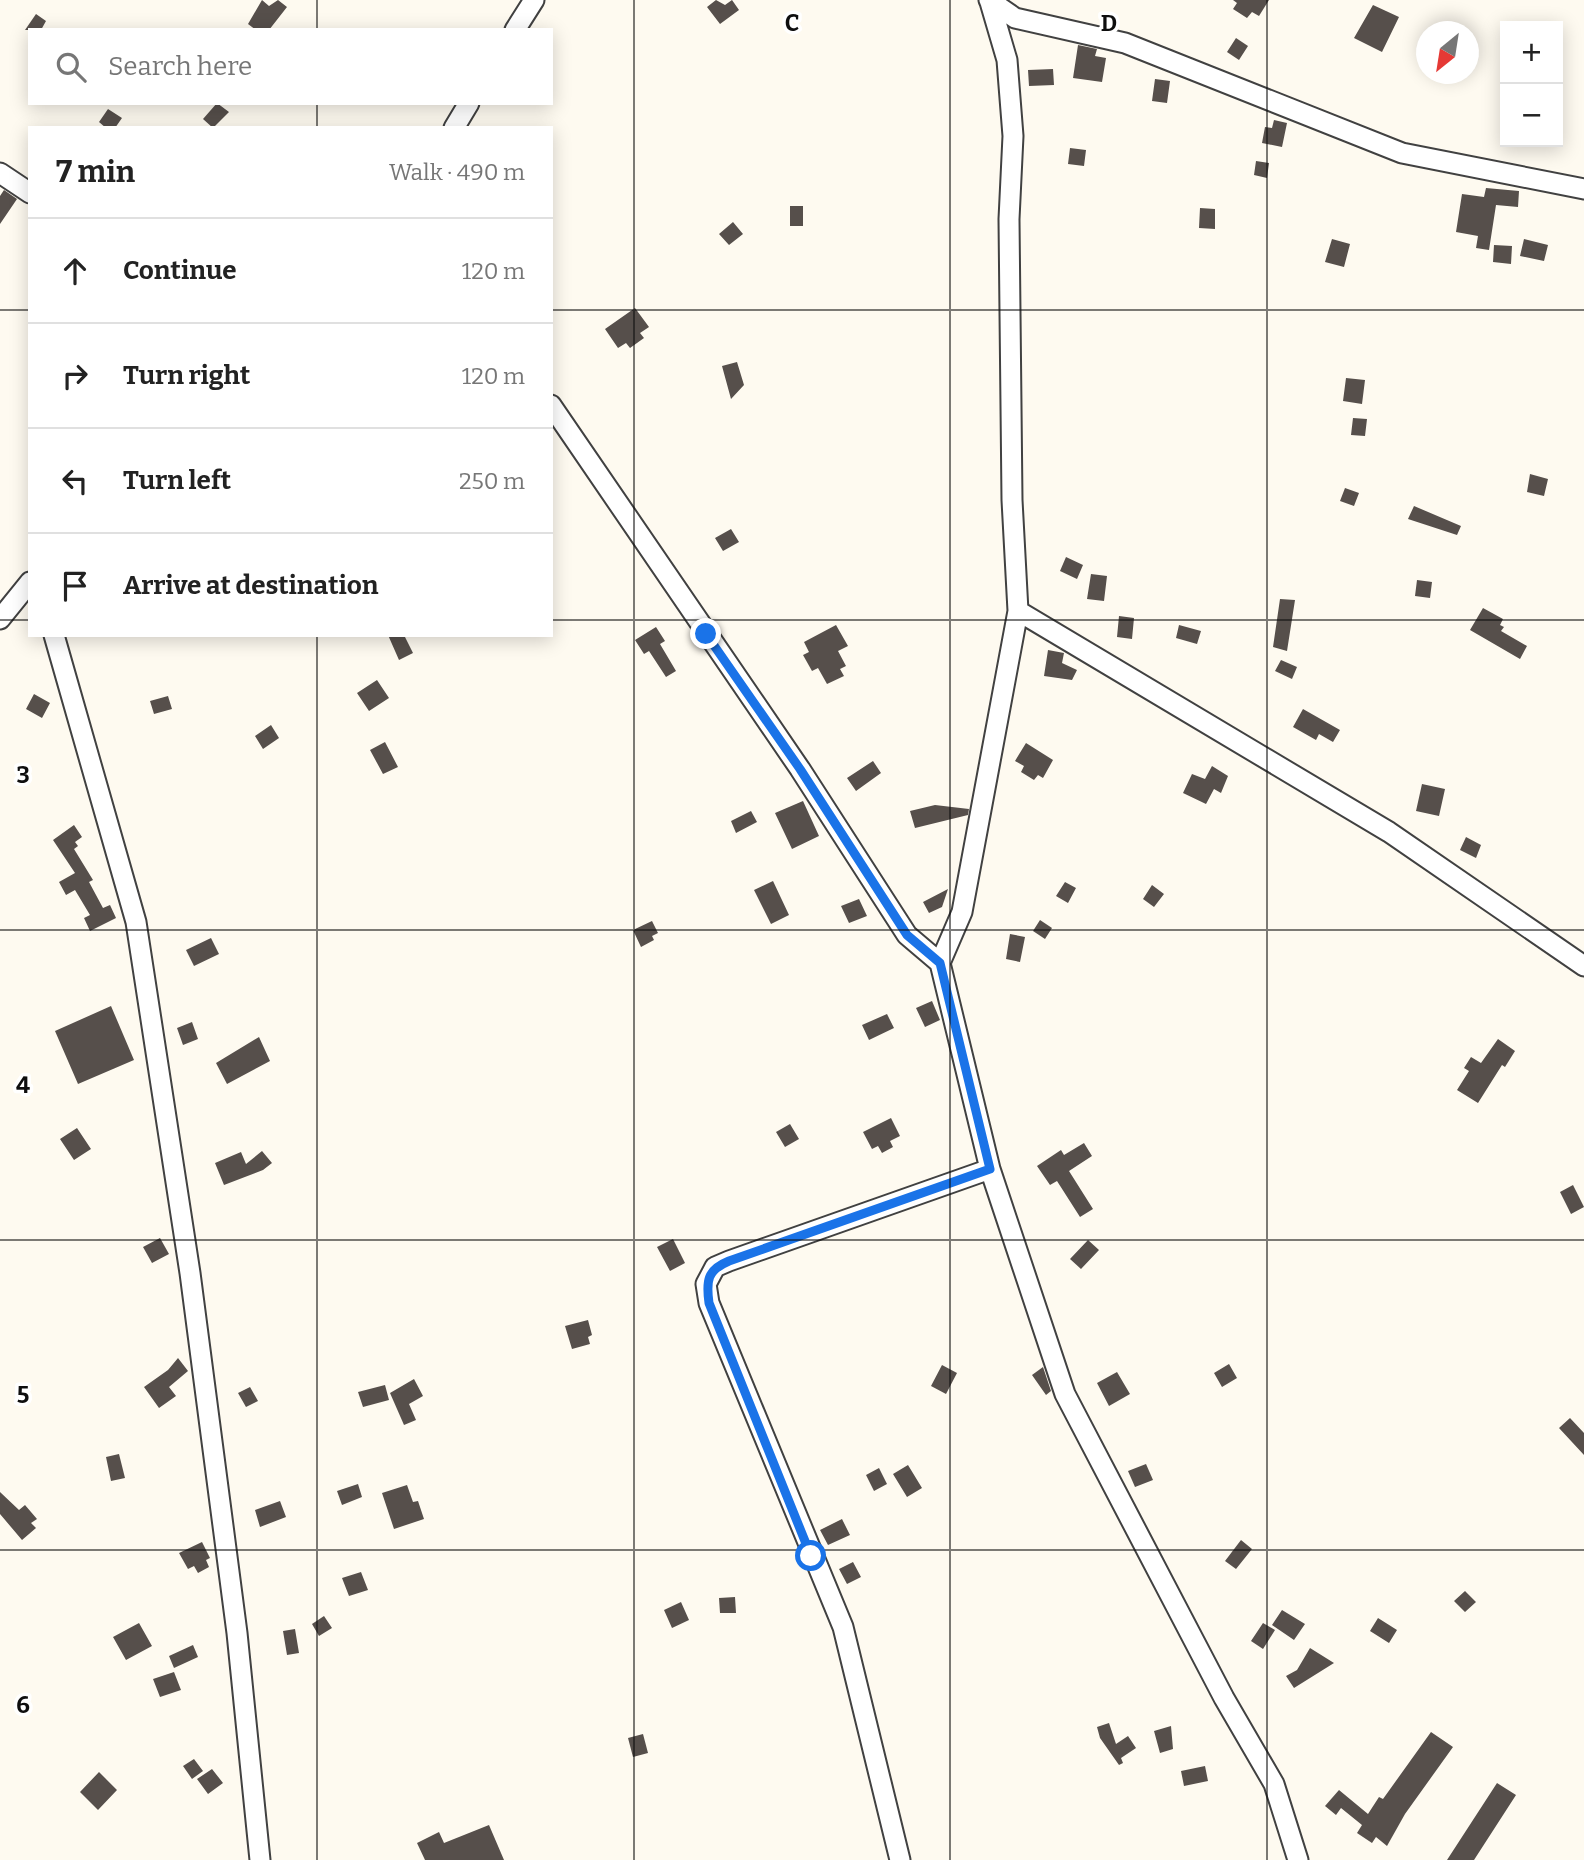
<!DOCTYPE html>
<html lang="en">
<head>
<meta charset="utf-8">
<style>
	:root { --surface:#fff; --page:#f6f6f6; --text:#222; --muted:#767676; --line:#e0e0e0 }
	body { margin:0; font-family:Bitter,serif; background:var(--page); color:var(--text) }
	.controls { position:absolute; right:21px; top:21px; display:grid; overflow:hidden; border-radius:0px; box-shadow:0 4px 18px #0003 }
	.controls button { width:63px; height:63px; display:grid; place-items:center; padding:0; border:0; border-bottom:2px solid var(--line); background:var(--surface); color:var(--text); font:35px sans-serif }
	.compass { position:absolute; left:1416px; top:21px; width:63px; height:63px; border-radius:50%; background:var(--surface); box-shadow:0 4px 18px #0003; rotate:210deg }
	.stop { position:absolute; width:21px; height:21px; margin:-16px; border:5px solid #1a73e8; border-radius:50%; background:#fff }
	.stop.end { background:#1a73e8; border-color:#fff; box-shadow:0 2px 7px #0008 }
	.list { margin:0; padding:0; list-style:none }
	h2 { display:flex; justify-content:space-between; align-items:center; height:91px; margin:0; padding:0 28px; font-size:30px }
	h2 small { font-size:23px; font-weight:400; color:var(--muted) }
	.list li { display:grid; grid-template-columns:46px 1fr auto; gap:21px; align-items:center; box-sizing:border-box; height:105px; padding:0 28px; border-top:2px solid var(--line) }
	.list b { display:block; font-size:26px; white-space:nowrap }
	.list em { font-size:23px; font-style:normal; color:var(--muted) }
	.icon { flex:none; width:38px; height:38px; fill:none; stroke:currentColor; stroke-width:2; stroke-linecap:round; stroke-linejoin:round }
	.map { position:relative; flex:none; width:1584px; height:1860px; overflow:hidden }
	.search { position:absolute; background:var(--surface); box-shadow:0 4px 18px #0003; left:28px; top:28px; width:525px; height:77px; display:flex; align-items:center; gap:18px; box-sizing:border-box; padding:0 24px; border-radius:0px; color:var(--muted); font-size:26px }
	.panel { position:absolute; background:var(--surface); box-shadow:0 4px 18px #0003; left:28px; top:126px; width:525px; height:511px; border-radius:0px }
	.map>svg:first-child { display:block }
	.building { fill:#564f4b }
	.lines { fill:none; stroke-linecap:round; stroke-linejoin:round }
	.minor-casing { stroke:#414141; stroke-width:23 }
	.minor { stroke:#fff; stroke-width:19 }
	.route { stroke:#1a73e8; stroke-width:9 }
	.grid { fill:none; stroke:#0e0e0e; stroke-width:2; stroke-opacity:0.55 }
	.grid-label { font-size:23px; text-anchor:middle; font-weight:bold; fill:#0e0e0e; stroke:#fff; stroke-width:7; stroke-linejoin:round; paint-order:stroke }
</style>
</head>
<body>
<div class="map">
<svg width="1584" height="1860" viewBox="0 0 1584 1860">
	<rect width="100%" height="100%" fill="#fefaf0"/>
	<path class="building" d="M262,0L269,6L278,0L287,7L269,30H256L248,24Z
		M716,0L725,5L732,0L739,10L720,24L707,7Z
		M1233,0H1269L1259,16L1252,12L1247,18L1233,9L1237,3Z
		M1373,5L1399,17L1382,52L1354,38Z
		M36,14L46,21L41,30H25Z
		M1236,38L1248,46L1239,60L1227,52Z
		M1078,45L1097,49L1095,56L1106,58L1102,82L1073,78Z
		M1053,69L1054,85L1029,86L1028,70Z
		M1155,79L1170,81L1167,103L1152,101Z
		M217,103L229,112L213,128L203,119Z
		M108,109L122,118L115,128H106L99,122Z
		M1274,120L1287,123L1282,147L1262,143L1265,127L1272,128Z
		M1070,148L1086,150L1084,166L1068,164Z
		M1256,161L1269,163L1267,178L1254,175Z
		M1486,188L1519,191L1518,207L1496,205L1489,250L1476,248L1478,236L1456,232L1462,194L1484,197Z
		M4,190L17,199L0,224V196Z
		M790,206H803V226H790Z
		M1200,208L1215,209V229L1199,228Z
		M733,222L743,234L729,245L719,234Z
		M1332,239L1350,244L1344,267L1325,262Z
		M1524,239L1548,245L1544,261L1520,256Z
		M1494,245L1512,246L1511,264L1493,262Z
		M635,308L649,327L640,333L644,338L630,348L626,343L618,348L605,329Z
		M737,362L744,385L731,399L722,366Z
		M1346,378L1365,380L1362,404L1343,401Z
		M1353,418L1367,419L1365,436L1351,435Z
		M1530,474L1548,479L1544,496L1527,492Z
		M1345,488L1359,493L1354,506L1340,501Z
		M1414,506L1461,526L1457,535L1408,519Z
		M731,529L739,542L723,551L715,538Z
		M1066,557L1083,565L1077,579L1060,571Z
		M1091,574L1107,576L1104,601L1087,599Z
		M1417,580L1432,582L1430,598L1415,596Z
		M1280,599L1295,600L1287,651L1273,647Z
		M1483,608L1503,619L1500,625L1504,627L1501,631L1527,646L1520,659L1470,630Z
		M1119,616L1134,618L1132,639L1117,637Z
		M836,625L848,646L838,651L846,666L840,669L844,676L827,684L818,668L812,671L803,655L809,652L804,642Z
		M1179,625L1201,631L1197,644L1176,638Z
		M656,627L665,641L660,644L676,671L666,677L649,651L644,654L635,640Z
		M388,635H404L413,653L399,660Z
		M1048,650L1064,653L1062,663L1077,670L1072,680L1044,676Z
		M1281,660L1297,667L1292,679L1275,671Z
		M377,680L389,698L369,711L357,693Z
		M34,694L50,703L42,718L26,709Z
		M168,696L172,709L154,714L150,701Z
		M1303,709L1340,730L1333,742L1319,734L1316,740L1293,727Z
		M271,725L279,738L263,749L255,736Z
		M385,742L398,767L383,774L370,750Z
		M1026,743L1053,760L1043,778L1038,775L1034,780L1021,772L1024,766L1015,761Z
		M873,761L881,773L856,791L847,778Z
		M1212,766L1228,776L1221,793L1214,789L1206,804L1183,793L1192,774L1205,779Z
		M1422,784L1445,789L1439,816L1416,811Z
		M803,801L819,836L792,849L775,813Z
		M935,805L969,809L968,815L915,828L910,811Z
		M751,811L757,822L736,833L731,821Z
		M74,825L82,837L75,842L78,846L74,849L93,880L89,882L103,908L110,905L116,918L90,931L84,918L90,915L75,890L66,895L59,882L75,873L53,840Z
		M1466,837L1481,845L1476,858L1460,850Z
		M773,881L789,915L771,924L754,890Z
		M1065,882L1076,888L1068,903L1056,896Z
		M1152,885L1164,894L1154,907L1143,899Z
		M948,889L942,907L929,913L923,902Z
		M859,899L867,916L849,923L841,906Z
		M1040,920L1052,928L1045,939L1033,931Z
		M652,921L658,933L652,936L654,940L641,947L633,930Z
		M1010,934L1025,937L1020,962L1006,959Z
		M211,938L219,954L194,966L186,950Z
		M932,1001L940,1020L925,1027L916,1008Z
		M111,1006L134,1060L78,1084L55,1031Z
		M887,1014L894,1028L869,1040L862,1025Z
		M192,1022L198,1039L183,1045L177,1028Z
		M259,1037L270,1061L227,1084L216,1063Z
		M1498,1039L1515,1051L1505,1067L1502,1065L1478,1103L1457,1090L1469,1071L1464,1068L1471,1057L1481,1063Z
		M891,1118L900,1136L890,1141L893,1147L882,1153L878,1146L872,1149L863,1132Z
		M790,1124L799,1139L785,1147L776,1132Z
		M77,1128L91,1149L74,1160L60,1139Z
		M1084,1143L1092,1156L1069,1171L1093,1209L1080,1217L1057,1181L1050,1185L1037,1166L1061,1150L1064,1155Z
		M262,1151L272,1163L263,1170L224,1185L215,1163L241,1152L246,1164Z
		M1573,1185L1584,1207L1571,1214L1560,1192Z
		M160,1238L169,1254L152,1263L143,1247Z
		M673,1239L685,1263L670,1271L657,1247Z
		M1088,1240L1099,1250L1081,1269L1070,1259Z
		M588,1320L592,1335L588,1337L590,1344L572,1349L565,1326Z
		M178,1358L188,1371L169,1387L176,1396L159,1408L144,1387L168,1370Z
		M1229,1364L1237,1378L1222,1387L1214,1373Z
		M942,1365L957,1373L946,1394L931,1386Z
		M1043,1367L1051,1391L1046,1395L1032,1375Z
		M1117,1372L1130,1394L1109,1406L1097,1383Z
		M414,1379L423,1396L409,1404L416,1420L404,1425L390,1393Z
		M385,1385L389,1400L363,1407L358,1392Z
		M250,1387L258,1401L246,1407L238,1393Z
		M1570,1418L1584,1433V1455L1559,1428Z
		M119,1454L125,1478L111,1481L106,1457Z
		M1146,1464L1153,1480L1135,1487L1128,1471Z
		M908,1465L922,1488L907,1497L893,1474Z
		M879,1468L887,1484L874,1491L866,1475Z
		M358,1484L362,1497L342,1505L337,1491Z
		M407,1485L413,1502L418,1501L424,1519L394,1529L382,1493Z
		M0,1492L19,1510L25,1505L37,1519L31,1523L36,1528L22,1540L0,1514Z
		M280,1501L286,1517L260,1527L255,1510Z
		M842,1519L850,1535L828,1545L820,1530Z
		M1241,1540L1252,1549L1236,1569L1225,1561Z
		M202,1542L210,1558L206,1560L209,1567L198,1573L194,1566L188,1569L179,1553Z
		M853,1562L861,1577L847,1584L839,1569Z
		M361,1572L368,1590L349,1596L342,1578Z
		M1465,1591L1476,1602L1465,1612L1454,1601Z
		M735,1597L736,1613H720L719,1598Z
		M681,1602L689,1620L672,1628L664,1610Z
		M1282,1610L1305,1624L1294,1640L1272,1625Z
		M324,1616L332,1628L319,1636L312,1624Z
		M1378,1618L1397,1630L1389,1643L1370,1631Z
		M139,1623L152,1646L126,1660L113,1637Z
		M1263,1623L1275,1630L1263,1649L1251,1641Z
		M295,1629L299,1653L287,1655L283,1631Z
		M193,1645L198,1657L174,1668L169,1656Z
		M1310,1648L1334,1663L1294,1688L1286,1676L1297,1670Z
		M174,1672L181,1690L160,1697L153,1679Z
		M1109,1723L1116,1744L1128,1736L1136,1748L1121,1758L1123,1763L1119,1765L1100,1738L1097,1727Z
		M1171,1726L1173,1749L1160,1753L1154,1731Z
		M1431,1732L1453,1747L1405,1814L1387,1846L1376,1837L1372,1843L1357,1833L1362,1825L1341,1808L1336,1815L1325,1806L1339,1790L1368,1814L1379,1797L1383,1799Z
		M643,1734L648,1753L633,1757L628,1738Z
		M194,1759L203,1771L192,1779L183,1766Z
		M1205,1766L1208,1781L1184,1786L1181,1771Z
		M212,1769L223,1783L208,1794L197,1779Z
		M99,1772L117,1790L98,1810L80,1792Z
		M1497,1783L1516,1795L1474,1860H1447Z
		M489,1825L504,1860H425L417,1843L439,1832L444,1843Z"/>
	<g class="lines">
		<defs>
			<path id="minor" d="M989,0L1015,18L1125,43L1402,153L1584,189
				M515,30L534,0
				M454,128L469,103
				M0,173L30,193
				M551,405L800,769L907,935L940,963L990,1169L1065,1394L1224,1698L1274,1784L1298,1860
				M1018,611L1389,832L1584,966
				M0,619L30,582
				M54,635L136,922L190,1273L237,1633L260,1860
				M940,963L962,912L1018,611L1012,500L1009,219L1013,136L1007,60L990,2
				M900,1860L843,1627L709,1303L706,1284L715,1267L729,1261L990,1169"/>
		</defs>
		<use href="#minor" class="minor-casing"/>
		<use href="#minor" class="minor"/>
	</g>
	<g class="lines">
		<path class="route" d="M706,634L800,769L907,935L940,963L990,1169L729,1261C707,1270 706,1281 709,1303L811,1556"/>
	</g>
	<path class="grid" d="M317,0V30M634,0V1860M950,0V1860M1267,0V1860M317,103V128M0,310H30M551,310H1584M0,620H30M551,620H1584M317,635V1860M0,930H1584M0,1240H1584M0,1550H1584"/>
	<g class="grid-label">
		<text x="792" y="31">C</text>
		<text x="1109" y="31">D</text>
		<text x="23" y="783">3</text>
		<text x="23" y="1093">4</text>
		<text x="23" y="1403">5</text>
		<text x="23" y="1713">6</text>
	</g>
</svg>
<div class="controls">
<button>+</button>
<button>−</button>
</div>
<svg class="compass" viewBox="-18 -18 36 36"><path d="M0-13l5 13h-10z" fill="#e53935"/><path d="M0 13l5-13h-10z" fill="#767676"/></svg>
<div class="stop" style="left:811px;top:1556px"></div>
<div class="stop end" style="left:706px;top:634px"></div>
<div class="search"><svg class="icon" aria-label="search" viewBox="0 0 24 24"><circle cx="10" cy="10" r="6"/><path d="M15 15l6 6"/></svg>Search here</div>
<section class="panel">
<h2>7 min<small>Walk · 490 m</small></h2>
<ul class="list">
<li><svg class="icon" aria-label="ahead" viewBox="0 0 24 24"><path d="M12 20V5M6 11l6-6 6 6"/></svg><div><b>Continue</b></div><em>120 m</em></li>
<li><svg class="icon" aria-label="right" viewBox="0 0 24 24"><path d="M7 20v-9h11M14 6l5 5-5 5"/></svg><div><b>Turn right</b></div><em>120 m</em></li>
<li><svg class="icon" aria-label="left" viewBox="0 0 24 24"><path d="M17 20v-9H6M10 6l-5 5 5 5"/></svg><div><b>Turn left</b></div><em>250 m</em></li>
<li><svg class="icon" aria-label="arrive" viewBox="0 0 24 24"><path d="M6 21V4h12l-3 4 3 4H6"/></svg><div><b>Arrive at destination</b></div></li>
</ul>
</section>
</div>
</body>
</html>
